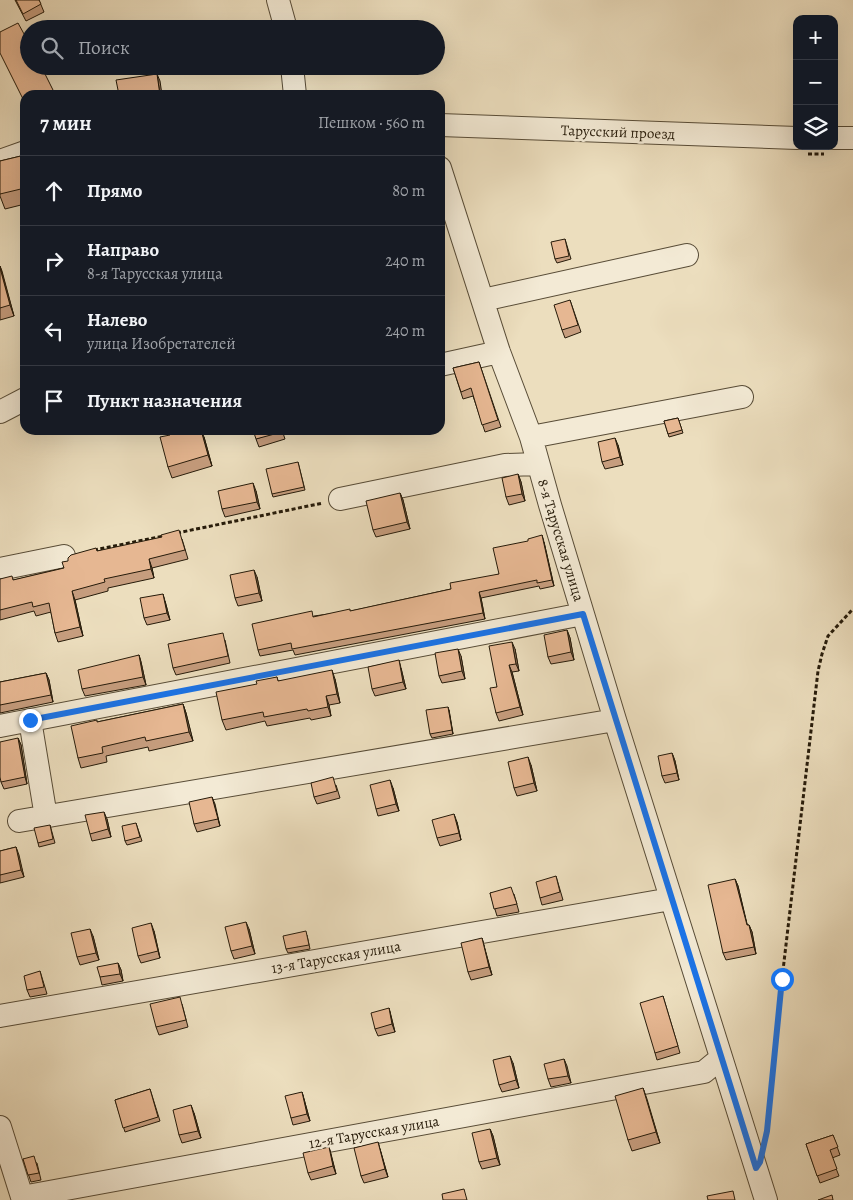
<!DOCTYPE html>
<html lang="ru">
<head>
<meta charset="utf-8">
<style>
	:root { --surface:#171b24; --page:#242831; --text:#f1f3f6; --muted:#9ea1a6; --line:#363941 }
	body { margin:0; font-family:Alegreya,serif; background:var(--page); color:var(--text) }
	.controls { position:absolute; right:15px; top:15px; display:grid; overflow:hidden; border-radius:10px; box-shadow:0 5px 20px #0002 }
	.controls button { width:45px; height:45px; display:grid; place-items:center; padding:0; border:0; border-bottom:1px solid var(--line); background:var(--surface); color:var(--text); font:25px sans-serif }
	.stop { position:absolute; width:15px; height:15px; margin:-11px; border:4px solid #1a73e8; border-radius:50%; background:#fff }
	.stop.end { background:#1a73e8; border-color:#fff; box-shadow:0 1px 5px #0008 }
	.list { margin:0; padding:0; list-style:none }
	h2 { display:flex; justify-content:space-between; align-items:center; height:65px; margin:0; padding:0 20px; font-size:21px }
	h2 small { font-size:16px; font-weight:400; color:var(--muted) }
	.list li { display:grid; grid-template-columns:32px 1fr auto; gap:15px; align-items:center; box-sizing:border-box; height:70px; padding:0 20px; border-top:1px solid var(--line) }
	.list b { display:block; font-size:19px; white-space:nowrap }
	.list p { margin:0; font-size:16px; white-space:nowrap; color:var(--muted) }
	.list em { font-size:16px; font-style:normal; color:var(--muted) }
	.icon { flex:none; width:28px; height:28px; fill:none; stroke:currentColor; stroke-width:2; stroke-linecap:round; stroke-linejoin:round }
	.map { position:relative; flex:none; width:853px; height:1200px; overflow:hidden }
	.search { position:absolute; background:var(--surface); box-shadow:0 5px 20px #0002; left:20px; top:20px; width:425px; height:55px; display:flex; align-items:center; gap:12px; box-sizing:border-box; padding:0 18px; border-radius:28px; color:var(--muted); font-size:19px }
	.panel { position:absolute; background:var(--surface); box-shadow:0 5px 20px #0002; left:20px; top:90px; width:425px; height:345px; border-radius:15px }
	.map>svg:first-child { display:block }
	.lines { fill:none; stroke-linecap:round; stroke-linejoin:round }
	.minor-casing { stroke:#584c37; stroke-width:24 }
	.path { stroke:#261b0a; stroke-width:3; stroke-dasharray:4 2.5; stroke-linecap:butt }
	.minor { stroke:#f3ead5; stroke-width:22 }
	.wall { fill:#c69d7e; stroke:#261b0a }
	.shaded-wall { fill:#a18066; stroke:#261b0a }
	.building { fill:#e6b792; stroke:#261b0a }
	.route { stroke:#1a73e8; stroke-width:6 }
	.labels { text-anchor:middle; stroke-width:5; stroke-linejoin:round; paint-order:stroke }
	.street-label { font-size:15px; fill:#261b0a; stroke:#f3ead5 }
</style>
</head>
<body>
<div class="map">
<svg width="853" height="1200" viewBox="0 0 853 1200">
	<rect width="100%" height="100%" fill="#ecdebe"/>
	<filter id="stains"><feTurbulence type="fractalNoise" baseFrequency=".004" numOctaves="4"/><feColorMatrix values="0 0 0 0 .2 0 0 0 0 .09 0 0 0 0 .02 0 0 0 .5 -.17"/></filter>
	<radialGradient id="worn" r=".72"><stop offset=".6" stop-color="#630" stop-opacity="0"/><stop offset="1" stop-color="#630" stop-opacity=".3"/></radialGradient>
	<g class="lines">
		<defs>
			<path id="minor" d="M278,0L286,29
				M292,66L295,95
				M440,125L797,138
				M834,138H853
				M0,161L25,152
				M440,168L499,352L531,437L550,505L615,720L766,1200
				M483,300L687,255
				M440,365L499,352
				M0,412L25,399
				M531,437L742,397
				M340,499L505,465L538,464
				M0,569L64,556
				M30,720L46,817
				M0,726L583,614
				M19,821L615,720
				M0,1016L671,899
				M0,1127L23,1200
				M22,1197L704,1072L721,1058"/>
		</defs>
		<use href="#minor" class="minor-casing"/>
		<path class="path" d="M808,154H824
			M177,533L323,503
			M94,550L164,536
			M766,1134L782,979L818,671L822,654L828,636L853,609"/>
		<use href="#minor" class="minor"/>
	</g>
	<path class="wall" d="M15,0H39L44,12L26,21Z
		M25,155V204L5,209L0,196V161Z
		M565,239L571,259L557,263L555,259Z
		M0,266L14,316L0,320Z
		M570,300L581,332L565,338L562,330Z
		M479,362L501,427L485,432L473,396L463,399L453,368Z
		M678,418L683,433L669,437L664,421Z
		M282,430L285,439L259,447L256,439Z
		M170,435L204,437L212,466L172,478L168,467Z
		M618,445L623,465L605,469L602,462Z
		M298,462L305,490L273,497L272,494Z
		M518,474L521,482L525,501L509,505L506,497Z
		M256,491L260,509L225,517L222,509Z
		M400,493L403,500L410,529L376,537L373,530Z
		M182,539L188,559L152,568L154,578L108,588V591L75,600L83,636L58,642L55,633L51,612L36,616L34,611L0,620V579L14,580L64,568L97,551Z
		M544,542L554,586L540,589L539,586L481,598L485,619L295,655L293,650L260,656L258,650L314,616L351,611L451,589L499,574Z
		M257,577L262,601L238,606L235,598Z
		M165,601L170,620L147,625L144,618Z
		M567,630L570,638L574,660L551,664L548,657Z
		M225,640L230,663L176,675L173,668Z
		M515,649L519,671L512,672L523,715L499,721L496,713L497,687Z
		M139,655L141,662L146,685L85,696L82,689Z
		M461,656L465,679L442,683L439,676Z
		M401,668L406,689L375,696L372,689Z
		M46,673L49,680L53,702L0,713V682Z
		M277,677L278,681L335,679L340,703L329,705L331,716L311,720L310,718L267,726L265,721L226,730L222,720L257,684Z
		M183,704L186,713L193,741L149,751L148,747L106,756L107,762L81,768L78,758L97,722Z
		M449,710L453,734L432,738L430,734Z
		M18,738L21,745L27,784L4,789L1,782Z
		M672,753L675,761L679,780L665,783L662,776Z
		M531,765L537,791L517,796L514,788Z
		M336,785L340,798L317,804L314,797Z
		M393,788L399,811L378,816L376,809Z
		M212,797L220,826L197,832L194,824Z
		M107,819L111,837L92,841L90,834Z
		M457,822L461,840L440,846L437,838Z
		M136,823L142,841L127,845L125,841Z
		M50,825L55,843L39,847L38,843Z
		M16,847L24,877L0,883V851Z
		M556,876L563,900L542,905L540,898Z
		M735,879L738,886L747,925H749L752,932L756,954L726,960L723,953Z
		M490,893L514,894L519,912L497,916Z
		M249,929L255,954L234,959L231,951Z
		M154,931L160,958L141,963L138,956Z
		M307,935L310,949L288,953L286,949Z
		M93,936L99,960L80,965L77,957Z
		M482,938L492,975L471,980L468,972Z
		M118,963L121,970L123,981L102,985L100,977Z
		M40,971L47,994L30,997L27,990Z
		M663,996L680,1053L657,1060L655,1053Z
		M182,1004L188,1027L159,1035L156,1027Z
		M389,1008L395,1032L378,1036L375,1029Z
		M564,1059L571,1083L551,1087L548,1079Z
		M513,1063L519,1088L502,1092L499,1085Z
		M643,1088L660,1143L632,1151L628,1140Z
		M150,1089L160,1121L125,1132L115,1100Z
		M302,1092L304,1099L310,1121L293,1125L291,1118Z
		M194,1113L201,1138L182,1143L179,1135Z
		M490,1129L493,1136L500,1165L482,1169L479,1162Z
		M833,1135L840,1155L832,1158L839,1176L820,1183L806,1144Z
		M329,1147L336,1174L311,1180L308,1173Z
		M380,1149L388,1177L364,1183L361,1176Z
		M23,1159L37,1163L41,1180L31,1182Z"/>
	<path class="shaded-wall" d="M157,74L160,81L162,95H160Z
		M0,266L2,271L14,316L10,305Z
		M201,430L204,437L212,466L208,455Z
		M615,438L618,445L623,465L620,457Z
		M518,474L521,482L525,501L522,494Z
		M253,483L256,491L260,509L257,502Z
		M400,493L403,500L410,529L407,522Z
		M542,535L544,542L554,586L552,580Z
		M149,559L152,568L154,578L151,569Z
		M254,570L257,577L262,601L259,593Z
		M72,591L75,600L83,636L80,627Z
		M479,592L481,598L485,619L483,613Z
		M163,594L165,601L170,620L167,613Z
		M567,630L570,638L574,660L571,652Z
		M512,642L515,649L519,671L516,664Z
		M458,649L461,656L465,679L462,671Z
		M139,655L141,662L146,685L143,677Z
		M399,660L401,668L406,689L403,682Z
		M509,665L512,672L523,715L520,707Z
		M332,670L335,679L340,703L337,694Z
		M46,673L49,680L53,702L51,695Z
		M326,696L329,705L331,716L328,707Z
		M183,704L186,713L193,741L189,732Z
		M448,707L449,710L453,734L452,730Z
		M18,738L21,745L27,784L25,777Z
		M672,753L675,761L679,780L677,773Z
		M528,757L531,765L537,791L534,783Z
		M390,780L393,788L399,811L396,804Z
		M212,797L215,804L220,826L218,819Z
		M104,812L107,819L111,837L108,829Z
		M454,814L457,822L461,840L459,833Z
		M16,847L19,855L24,877L21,870Z
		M735,879L738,886L749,932L747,925Z
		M246,922L249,929L255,954L252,946Z
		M151,923L154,931L160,958L158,951Z
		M749,925L752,932L756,954L754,947Z
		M90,929L93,936L99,960L96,953Z
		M482,938L484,946L492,975L489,967Z
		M118,963L121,970L123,981L120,974Z
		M389,1008L395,1032L392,1024Z
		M510,1056L513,1063L519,1088L516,1080Z
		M564,1059L567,1066L571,1083L568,1076Z
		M643,1088L647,1099L660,1143L656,1132Z
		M302,1092L304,1099L310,1121L307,1114Z
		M191,1105L194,1113L201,1138L198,1131Z
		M490,1129L493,1136L500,1165L497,1158Z
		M378,1142L388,1177L385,1169Z
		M329,1147L331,1154L336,1174L333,1166Z"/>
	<path class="building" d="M16,0H39L41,4L23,14Z
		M18,23L29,43V66H41L55,94L52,95H25V103L0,53V32Z
		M157,74L160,95H119L116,80Z
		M25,155V188L0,194V161Z
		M565,239L569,256L555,259L551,242Z
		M0,268L10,305L0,308Z
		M570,300L578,325L562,330L554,305Z
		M479,362L498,420L482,425L471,388L461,392L453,368Z
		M678,418L682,430L668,434L664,421Z
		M169,430H201L208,455L168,467L160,437L170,435Z
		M253,430H281L282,432L256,439Z
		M615,438L620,457L602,462L598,442Z
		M298,462L304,487L272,494L266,469Z
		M518,474L522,494L506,497L502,478Z
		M253,483L257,502L222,509L218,491Z
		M400,493L407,522L373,530L366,501Z
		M179,530L185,550L149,559L151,569L104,579L105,582L72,591L80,627L55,633L49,603L33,607L32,602L0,610V579L12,576L13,580L64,568L62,562L68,561V558L71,555L96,548L97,551L162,537L161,535Z
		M542,535L552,580L537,583V580L479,592L483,613L292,649L291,643L258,650L252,624L312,611L313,617L350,609V611L451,589L450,583L499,574L493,548L528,541V539Z
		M254,570L259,593L235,598L230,575Z
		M163,594L167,613L144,618L140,598Z
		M567,630L571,652L548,657L544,635Z
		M223,633L228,656L173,668L168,644Z
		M512,642L516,664L509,665L520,707L496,713L490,688L497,687L489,646Z
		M458,649L462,671L439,676L435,653Z
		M139,655L143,677L82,689L78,670Z
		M399,660L403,682L372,689L368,667Z
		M332,670L337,694L326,696L328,707L308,711L307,709L264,717L263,712L222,720L216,692L257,684L256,681L277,677L278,681Z
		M46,673L51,695L0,705V682Z
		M183,704L189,732L146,741L145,737L102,747L103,753L78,758L71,726L97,720V722Z
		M448,707L452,730L430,734L426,710Z
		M18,738L25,777L1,782L0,777V742Z
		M672,753L677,773L662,776L658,756Z
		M528,757L534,783L514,788L508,762Z
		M333,777L337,791L314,797L311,783Z
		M390,780L396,804L376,809L370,785Z
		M212,797L218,819L194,824L189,802Z
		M104,812L108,829L90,834L85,815Z
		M454,814L459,833L437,838L432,820Z
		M136,823L140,837L125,841L122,826Z
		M50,825L53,839L38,843L34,828Z
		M16,847L21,870L0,875V851Z
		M556,876L560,892L540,898L536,882Z
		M735,879L747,925H749L754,947L723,953L708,885Z
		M511,887L517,904L494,909L490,893Z
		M246,922L252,946L231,951L225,927Z
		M151,923L158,951L138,956L132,928Z
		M90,929L96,953L77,957L71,933Z
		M306,931L309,945L286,949L283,936Z
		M482,938L489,967L468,972L461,943Z
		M118,963L120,974L100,977L97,967Z
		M40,971L44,987L27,990L24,976Z
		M663,996L678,1046L655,1053L640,1003Z
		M180,997L186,1020L156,1027L150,1004Z
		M389,1008L392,1024L375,1029L371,1013Z
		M510,1056L516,1080L499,1085L493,1060Z
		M564,1059L568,1076L548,1079L544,1064Z
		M643,1088L656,1132L628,1140L615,1096Z
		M150,1089L158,1117L123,1128L115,1100Z
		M302,1092L307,1114L291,1118L285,1096Z
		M191,1105L198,1131L179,1135L173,1110Z
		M490,1129L497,1158L479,1162L472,1133Z
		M833,1135L838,1147L830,1150L837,1169L817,1176L806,1144Z
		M378,1142L385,1169L361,1176L354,1148Z
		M329,1147L333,1166L308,1173L303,1153Z
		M34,1156L39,1173L28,1175L23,1159Z
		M464,1189L467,1200H443L442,1194Z
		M733,1191L735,1200H708L707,1196Z
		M832,1195L833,1200H818Z"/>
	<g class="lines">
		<path class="route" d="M30,720L583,614L756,1168L760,1162L767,1131L782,979"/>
	</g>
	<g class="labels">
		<g class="street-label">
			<text transform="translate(618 132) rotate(2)" y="5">Тарусский проезд</text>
			<text transform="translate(561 540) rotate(73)" y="5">8-я Тарусская улица</text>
			<text transform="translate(336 957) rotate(-10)" y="5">13-я Тарусская улица</text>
			<text transform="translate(374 1132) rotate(-10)" y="5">12-я Тарусская улица</text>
		</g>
	</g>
	<rect width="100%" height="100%" filter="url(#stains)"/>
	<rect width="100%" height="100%" fill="url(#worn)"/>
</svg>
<div class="controls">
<button>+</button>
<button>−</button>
<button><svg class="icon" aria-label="layers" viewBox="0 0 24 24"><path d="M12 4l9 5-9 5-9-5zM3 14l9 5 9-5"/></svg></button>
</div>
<div class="stop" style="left:782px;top:979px"></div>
<div class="stop end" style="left:30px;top:720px"></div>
<div class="search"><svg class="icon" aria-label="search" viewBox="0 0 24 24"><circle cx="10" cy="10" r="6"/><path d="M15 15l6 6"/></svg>Поиск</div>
<section class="panel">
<h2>7 мин<small>Пешком · 560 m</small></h2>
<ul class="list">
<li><svg class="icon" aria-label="ahead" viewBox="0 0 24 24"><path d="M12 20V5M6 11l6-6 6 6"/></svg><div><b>Прямо</b></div><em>80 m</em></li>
<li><svg class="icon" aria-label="right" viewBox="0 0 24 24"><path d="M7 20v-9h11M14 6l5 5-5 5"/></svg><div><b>Направо</b><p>8-я Тарусская улица</p></div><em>240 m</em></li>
<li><svg class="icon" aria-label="left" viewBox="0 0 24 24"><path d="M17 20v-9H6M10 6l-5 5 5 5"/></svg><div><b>Налево</b><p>улица Изобретателей</p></div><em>240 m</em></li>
<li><svg class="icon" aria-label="arrive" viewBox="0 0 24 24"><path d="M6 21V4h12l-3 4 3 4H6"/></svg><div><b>Пункт назначения</b></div></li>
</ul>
</section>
</div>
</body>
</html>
